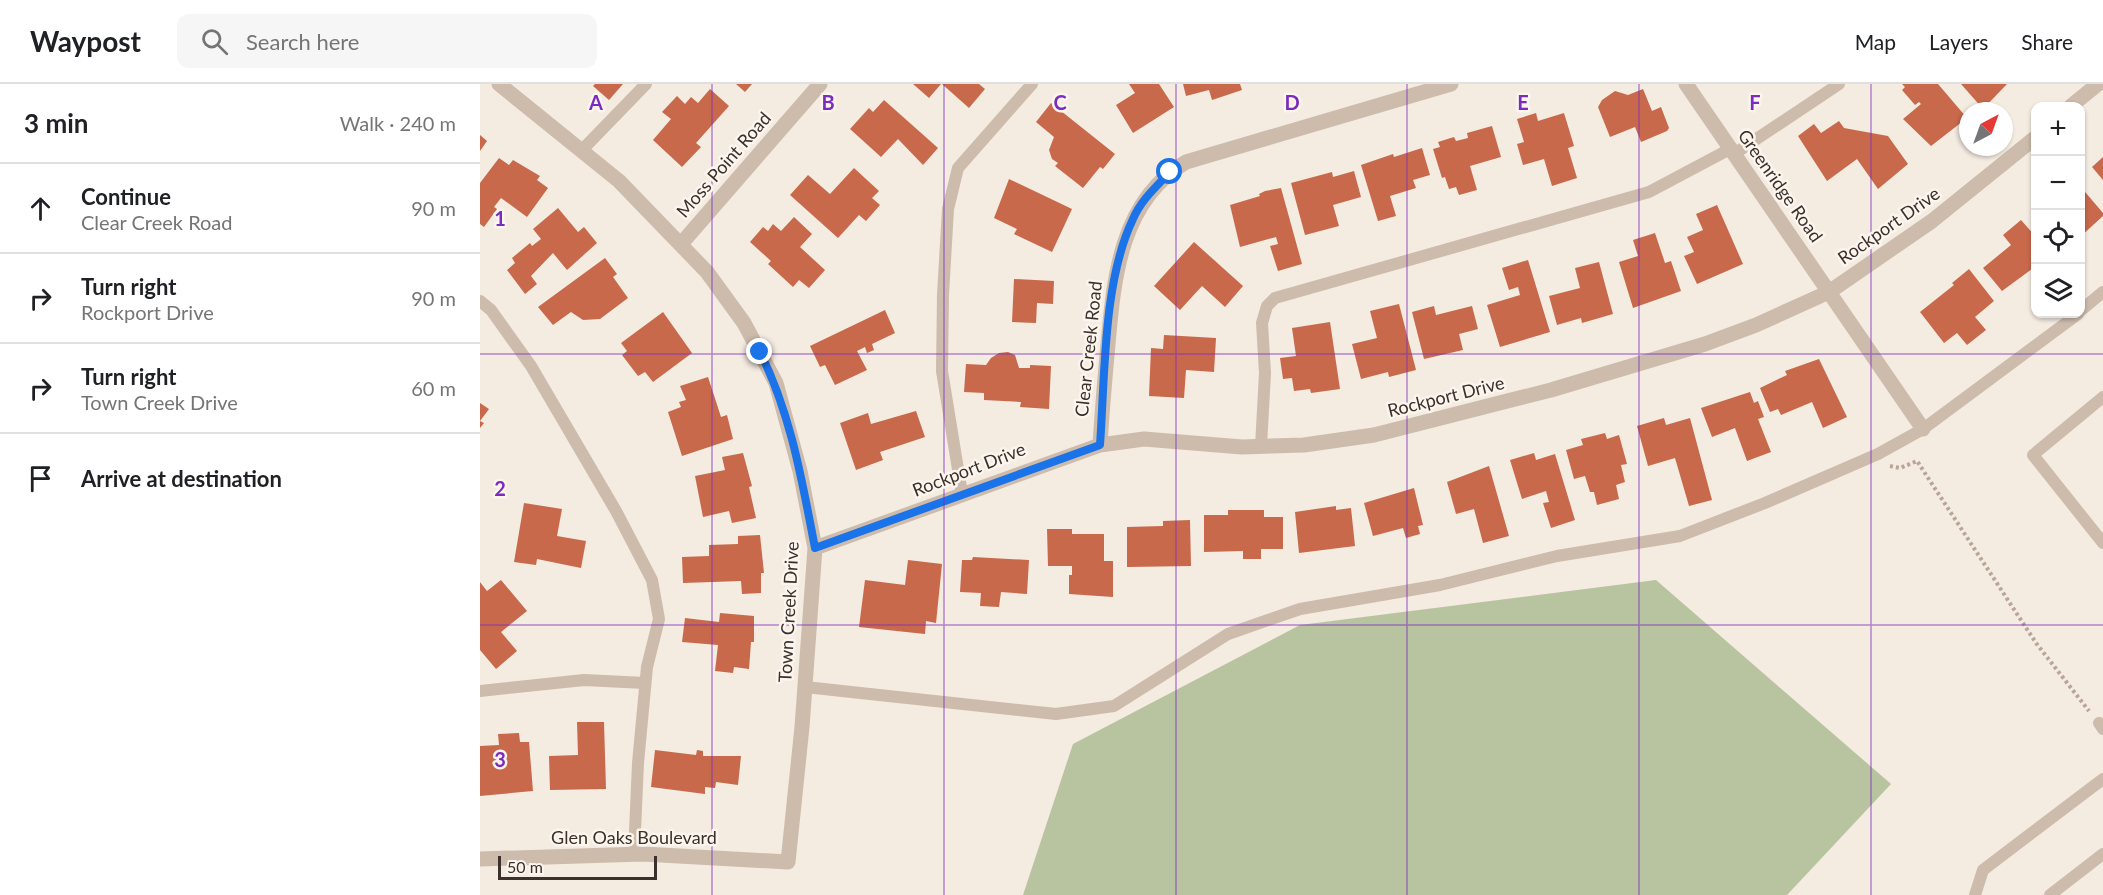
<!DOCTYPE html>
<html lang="en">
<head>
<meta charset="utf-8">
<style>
	:root { --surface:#fff; --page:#f6f6f6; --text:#202124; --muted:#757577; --line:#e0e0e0 }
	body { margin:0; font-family:Lato,sans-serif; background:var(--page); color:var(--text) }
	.controls { position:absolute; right:18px; top:18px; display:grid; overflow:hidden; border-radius:12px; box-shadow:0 2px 4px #0004 }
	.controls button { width:54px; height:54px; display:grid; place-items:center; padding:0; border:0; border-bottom:2px solid var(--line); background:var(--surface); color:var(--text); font:30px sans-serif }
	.compass { position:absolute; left:1479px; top:18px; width:54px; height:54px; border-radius:50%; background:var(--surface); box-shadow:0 2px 4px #0004; rotate:41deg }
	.scale { position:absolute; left:18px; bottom:15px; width:159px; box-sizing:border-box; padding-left:6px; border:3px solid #3b302b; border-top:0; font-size:16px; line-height:21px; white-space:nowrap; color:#3b302b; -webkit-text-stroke:4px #fbf5ee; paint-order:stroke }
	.stop { position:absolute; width:18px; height:18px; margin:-14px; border:4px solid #1a73e8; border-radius:50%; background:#fff }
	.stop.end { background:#1a73e8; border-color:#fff; box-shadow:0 2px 6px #0008 }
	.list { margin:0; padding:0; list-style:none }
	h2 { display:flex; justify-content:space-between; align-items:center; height:78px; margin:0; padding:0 24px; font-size:26px }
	h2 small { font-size:20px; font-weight:400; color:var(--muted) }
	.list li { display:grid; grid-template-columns:39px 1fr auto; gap:18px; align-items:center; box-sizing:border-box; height:90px; padding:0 24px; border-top:2px solid var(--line) }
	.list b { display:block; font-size:22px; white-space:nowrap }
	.list p { margin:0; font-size:20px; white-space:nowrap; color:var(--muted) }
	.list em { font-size:20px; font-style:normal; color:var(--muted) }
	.icon { flex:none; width:33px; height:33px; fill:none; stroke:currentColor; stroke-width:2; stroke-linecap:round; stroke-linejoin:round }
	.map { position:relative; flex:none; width:1623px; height:811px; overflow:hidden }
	header { display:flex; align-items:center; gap:36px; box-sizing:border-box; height:84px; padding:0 30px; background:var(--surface); border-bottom:2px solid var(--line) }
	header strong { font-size:28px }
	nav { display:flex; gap:33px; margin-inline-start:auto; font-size:21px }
	.search { width:420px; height:54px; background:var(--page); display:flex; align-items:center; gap:15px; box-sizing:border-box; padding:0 21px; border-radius:12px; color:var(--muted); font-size:22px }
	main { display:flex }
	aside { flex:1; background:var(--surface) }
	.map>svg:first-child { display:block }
	.green { fill:#b8c4a0 }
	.building { fill:#c8694b }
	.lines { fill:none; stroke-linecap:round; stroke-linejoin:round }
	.path { stroke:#b9a596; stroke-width:4; stroke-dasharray:3 3; stroke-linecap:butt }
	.service { stroke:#cdbbac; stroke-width:12 }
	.minor { stroke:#cdbbac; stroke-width:15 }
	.route { stroke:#1a73e8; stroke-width:8 }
	.grid { fill:none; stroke:#7b2cbf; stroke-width:1.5; stroke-opacity:0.55 }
	.labels { text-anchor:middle; stroke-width:5; stroke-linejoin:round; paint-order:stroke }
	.street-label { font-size:18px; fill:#3b302b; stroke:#fbf5ee }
	.grid-label { font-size:20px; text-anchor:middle; font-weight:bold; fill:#7b2cbf; stroke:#fbf5ee; stroke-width:5; stroke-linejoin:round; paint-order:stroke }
</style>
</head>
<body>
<header>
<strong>Waypost</strong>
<div class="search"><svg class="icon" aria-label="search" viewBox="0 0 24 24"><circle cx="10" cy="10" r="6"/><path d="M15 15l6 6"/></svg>Search here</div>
<nav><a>Map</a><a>Layers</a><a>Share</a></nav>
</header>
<main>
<aside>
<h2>3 min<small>Walk · 240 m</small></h2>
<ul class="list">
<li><svg class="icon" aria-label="ahead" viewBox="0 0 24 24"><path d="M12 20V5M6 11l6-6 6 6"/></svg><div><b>Continue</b><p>Clear Creek Road</p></div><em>90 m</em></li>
<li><svg class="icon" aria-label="right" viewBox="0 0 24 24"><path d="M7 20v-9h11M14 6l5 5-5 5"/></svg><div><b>Turn right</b><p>Rockport Drive</p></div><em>90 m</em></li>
<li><svg class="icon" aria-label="right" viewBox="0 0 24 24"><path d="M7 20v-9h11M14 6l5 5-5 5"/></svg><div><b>Turn right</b><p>Town Creek Drive</p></div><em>60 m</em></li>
<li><svg class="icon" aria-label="arrive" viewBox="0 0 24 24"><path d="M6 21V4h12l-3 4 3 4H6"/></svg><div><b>Arrive at destination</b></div></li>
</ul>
</aside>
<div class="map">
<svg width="1623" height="811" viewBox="0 0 1623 811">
	<rect width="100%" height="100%" fill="#f4ebe1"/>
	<path class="green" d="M1176,496L1411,700L1307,811H543L593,660L820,541Z"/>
	<path class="building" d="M115,0H143L129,16L113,2Z
		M256,0H272L265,8Z
		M433,0H461L449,14Z
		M462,0H499L505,5L489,24Z
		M649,0H679L694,23L653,49L636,21L655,9Z
		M703,0H760L762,6L732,16L729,6L706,12Z
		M1422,0H1458L1487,34L1451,62L1423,35L1441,20L1439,18L1435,21L1422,6L1425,3Z
		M1481,0H1527L1503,25Z
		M230,5L249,22L216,59L221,63L202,83L173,56L191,35L182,28L197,12L205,20L211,13L218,19Z
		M1163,5L1172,27L1181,23L1189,44L1187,47L1161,58L1155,43L1130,53L1118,23L1122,16L1135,7L1148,11Z
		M404,16L458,64L443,81L418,55L401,73L370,45L389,24L393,28Z
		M571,19L635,70L623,85L620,83L603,104L575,82L578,79L572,75L569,66L574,53L556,38Z
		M1056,29L1058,37L1084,29L1094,62L1088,64L1097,94L1072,102L1064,75L1043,81L1037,60L1044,58L1037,35Z
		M1359,37L1364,44L1408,52L1428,80L1398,105L1377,75L1347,97L1318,52L1334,40L1341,49Z
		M1012,42L1021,73L990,82L997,106L979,111L976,103L969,105L965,93L962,94L953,65L960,63L958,58L974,53L976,57L988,54L987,49Z
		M0,51L7,57L0,67Z
		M942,64L950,91L933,96L936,104L910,112L916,132L898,137L881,81L913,70L914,73Z
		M1623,73V96L1612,83Z
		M19,74L29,81L33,76L60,92L57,96L68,104L47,133L21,114L14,123L17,125L4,143L0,140V99Z
		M374,84L399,107L392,114L400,121L386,137L379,131L358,154L310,111L328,91L350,110Z
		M874,87L881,113L853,121L859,142L825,151L811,99L852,88L853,93Z
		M529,95L592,125L572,168L534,150L537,145L514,134Z
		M1600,102L1623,129V132L1600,153Z
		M801,104L822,180L798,187L790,162L798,160L796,153L760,163L750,121L780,112L779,110L785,107Z
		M1237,121L1263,180L1217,200L1204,172L1214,168L1207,153L1223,146L1216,130Z
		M78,124L98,148L104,143L117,159L87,186L73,169L51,192L57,200L45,210L27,186L35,179L32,174L50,159L52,162L61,155L53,145Z
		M314,133L332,150L320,163L345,186L329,204L319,196L313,203L288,180L291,177L270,158L283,143L288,147L293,140L301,147Z
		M1541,136L1556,153V182L1522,207L1503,184L1531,161L1523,151Z
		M1175,149L1185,179L1191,177L1201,207L1153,224L1139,178L1158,172L1153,156Z
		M714,158L763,202L745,223L722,202L700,226L674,202Z
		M125,174L137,190L133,193L148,214L120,235L103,236L91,228L73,241L58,223Z
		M1048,176L1070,248L1020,263L1007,221L1040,211L1038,203L1029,206L1022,184Z
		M1119,178L1133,230L1102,239L1101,234L1077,241L1069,212L1100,204L1095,184Z
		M1489,185L1514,217L1495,233L1506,246L1487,261L1477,249L1464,259L1440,228L1474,201L1472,199Z
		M534,195L574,197L573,220L557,219L556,239L532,238Z
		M919,220L936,286L909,293L908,288L881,295L872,260L897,254L890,227Z
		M954,222L956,231L992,222L998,245L979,250L983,266L944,275L932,228Z
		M405,226L415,249L392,260L394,266L387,269L385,263L377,267L387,286L355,301L345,281L340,283L330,262Z
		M183,228L212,269L173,298L165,288L158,292L142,271L147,267L141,259Z
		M850,238L860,305L831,309L830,305L814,307L812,294L803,295L800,274L816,272L812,244Z
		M684,251L736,254L734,288L706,286L704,314L669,312L671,264L683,265Z
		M528,268L535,271L539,284H550V281L571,282L569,325L540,323L541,318L504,316V309L484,308L486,280L506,281L511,274L519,269Z
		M1339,275L1367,333L1343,344L1332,318L1301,331L1298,325L1290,328L1280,304L1307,291L1305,287Z
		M228,293L241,333L247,331L253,355L202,372L188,328L201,323L199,318L206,316L200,302Z
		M1270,308L1274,319L1278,317L1284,333L1278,335L1291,368L1267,377L1255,344L1232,353L1221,324Z
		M0,319L9,325L0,337L4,339L0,344Z
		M436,327L445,353L400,368L403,376L376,386L360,339L388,329L391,340Z
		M1184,334L1186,341L1210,334L1232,416L1209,422L1195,374L1168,382L1157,342Z
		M1125,349L1127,355L1139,351L1147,380L1141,381L1145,398L1136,401L1139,415L1117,421L1114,408H1110L1105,392L1094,395L1086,366L1103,361L1101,355Z
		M263,369L272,402L269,403L276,434L252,439L249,427L223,433L215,392L245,386L242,373Z
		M1054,369L1056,376L1075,370L1095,436L1071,444L1063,419L1069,418L1066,407L1042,415L1030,376Z
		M1009,382L1029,452L1003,459L994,425L976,430L967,398Z
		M934,404L943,441L938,442L940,450L926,454L923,444L893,452L884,419Z
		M44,419L82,425L77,452L106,457L101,484L57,475L56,481L34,478Z
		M856,422V426L871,424L875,462L819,469L815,428Z
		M748,426H784V433H803V465H781V475H763V467L724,468V431H748Z
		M710,436L711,482L647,483V443L683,442V437Z
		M567,445H592V450H624V477H633V513L589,510V491H592V482H568Z
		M280,451L284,489H281V509L262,510L261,497L203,499L202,473L229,472V461L258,460V452Z
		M493,473L549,476L547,510L521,508L519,523L500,522L501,509L480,508L482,476H492Z
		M428,476L462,480L456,539L446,537L445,550L379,543L385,496L425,501Z
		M21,496L47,527L21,548L37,567L16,585L0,566V498L7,507Z
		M240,529L274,532V558H271L269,585L254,583L253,589L235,587L238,561L202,558L205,534L239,538Z
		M97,638H124L126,705L70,706L69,672L98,671Z
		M39,649L40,658H49L53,707L0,712V662L19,661L18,650Z
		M175,666L216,671L217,666L223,667V672H261L258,701L236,698L235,704L225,703V710L171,703Z"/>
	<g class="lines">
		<path class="path" d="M1410,382L1420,384L1437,377L1556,559L1609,627"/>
		<path class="service" d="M103,65L166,0
			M1254,70L1359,0
			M0,217L11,226L51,282L136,427L172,496L179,535L167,583L158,679L154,770
			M1600,227L1623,208
			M1623,313L1553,371L1623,459
			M781,362L785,289L782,239L787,222L795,214L1169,108L1250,65
			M482,410L462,287L463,211L468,125L478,84L552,0
			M325,603L576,630L634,622L748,550L820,525L960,501L1077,472L1200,452L1285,419L1398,370L1443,345L1598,230
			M0,607L104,596L165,599
			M1619,639L1623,645
			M1495,811L1503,786L1623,695
			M1570,811L1623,770"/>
		<path class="minor" d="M1206,0L1443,345
			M1591,22L1618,0
			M201,160L340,0
			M620,361C622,327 625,293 628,260C634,192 641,116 706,78L971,0
			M335,464L620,361L664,355L762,363L824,361L894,351L1071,306L1225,260L1276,241L1349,208L1452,137L1556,53
			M0,775L163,770L308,778L322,643L335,464L320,387L296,299L264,239L227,188L139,97L19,0"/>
	</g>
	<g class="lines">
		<path class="route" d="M280,268C311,330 322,397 335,464L620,361C625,292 623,197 653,135C661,116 676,103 690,88"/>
	</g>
	<path class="grid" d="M232,0V811M464,0V811M696,0V811M927,0V811M1159,0V811M1391,0V811M0,270H1623M0,541H1623"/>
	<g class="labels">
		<g class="street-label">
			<text transform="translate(244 81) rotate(-49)" y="6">Moss Point Road</text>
			<text transform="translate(1300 102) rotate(55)" y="6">Greenridge Road</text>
			<text transform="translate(1409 142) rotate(-35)" y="6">Rockport Drive</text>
			<text transform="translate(609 265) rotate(-84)" y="6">Clear Creek Road</text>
			<text transform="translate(966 313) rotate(-14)" y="6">Rockport Drive</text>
			<text transform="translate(489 386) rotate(-21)" y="6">Rockport Drive</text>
			<text transform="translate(309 528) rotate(-87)" y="6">Town Creek Drive</text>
			<text x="154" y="760">Glen Oaks Boulevard</text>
		</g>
	</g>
	<g class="grid-label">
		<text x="116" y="26">A</text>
		<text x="348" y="26">B</text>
		<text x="580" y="26">C</text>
		<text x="812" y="26">D</text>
		<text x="1043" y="26">E</text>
		<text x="1275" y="26">F</text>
		<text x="20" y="142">1</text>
		<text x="20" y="412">2</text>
		<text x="20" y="683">3</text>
	</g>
</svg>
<div class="controls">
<button>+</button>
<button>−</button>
<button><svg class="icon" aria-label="locate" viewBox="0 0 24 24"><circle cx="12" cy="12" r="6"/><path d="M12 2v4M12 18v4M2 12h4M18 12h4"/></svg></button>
<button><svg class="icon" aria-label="layers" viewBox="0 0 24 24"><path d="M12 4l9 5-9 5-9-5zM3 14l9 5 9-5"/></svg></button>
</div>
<svg class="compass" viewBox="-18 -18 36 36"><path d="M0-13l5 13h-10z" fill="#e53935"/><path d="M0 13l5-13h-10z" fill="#757577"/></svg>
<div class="scale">50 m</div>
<div class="stop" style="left:690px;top:88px"></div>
<div class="stop end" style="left:280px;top:268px"></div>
</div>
</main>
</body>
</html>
